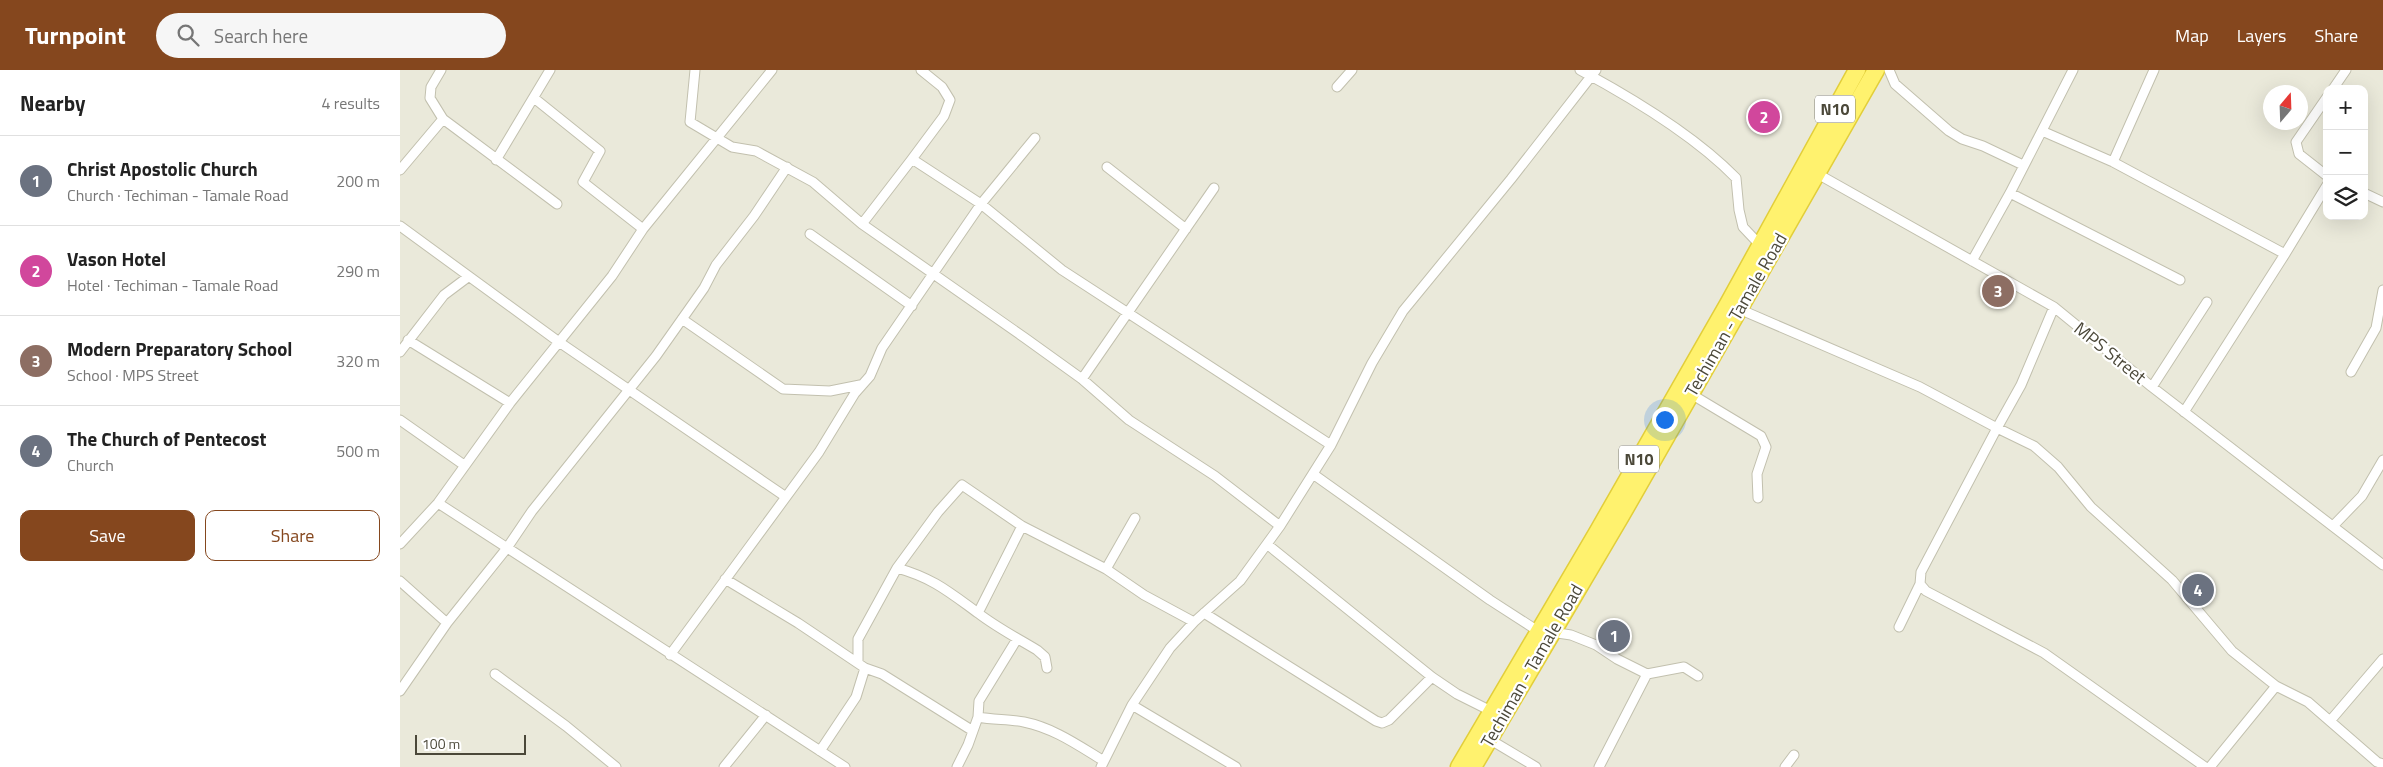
<!DOCTYPE html>
<html lang="en">
<head>
<meta charset="utf-8">
<style>
	:root { --surface:#fff; --page:#f6f6f6; --text:#222; --muted:#767676; --line:#e0e0e0; --accent:#85471e }
	body { margin:0; font-family:"Titillium Web",sans-serif; background:var(--page); color:var(--text) }
	.controls { position:absolute; right:15px; top:15px; display:grid; overflow:hidden; border-radius:10px; box-shadow:0 5px 20px #0002 }
	.controls button { width:45px; height:45px; display:grid; place-items:center; padding:0; border:0; border-bottom:1px solid var(--line); background:var(--surface); color:var(--text); font:25px sans-serif }
	.compass { position:absolute; left:1863px; top:15px; width:45px; height:45px; border-radius:50%; background:var(--surface); box-shadow:0 5px 20px #0002; rotate:19deg }
	.scale { position:absolute; left:15px; bottom:12px; width:111px; box-sizing:border-box; padding-left:5px; border:2px solid #4b4839; border-top:0; font-size:14px; line-height:18px; white-space:nowrap; color:#4b4839; -webkit-text-stroke:4px #fff; paint-order:stroke }
	.you { position:absolute; left:1264px; top:349px; width:18px; height:18px; margin:-12px; border:4px solid #fff; border-radius:50%; background:#1a73e8; box-shadow:0 0 0 8px #1a73e833 }
	.badge { display:grid; place-items:center; width:32px; height:32px; border-radius:50%; background:var(--accent); color:#fff; font-size:16px; font-weight:700 }
	.pin { position:absolute; translate:-50% -50%; border:2px solid #fff; box-shadow:0 1px 5px #0006 }
	.list { margin:0; padding:0; list-style:none }
	h2 { display:flex; justify-content:space-between; align-items:center; height:65px; margin:0; padding:0 20px; font-size:21px }
	h2 small { font-size:16px; font-weight:400; color:var(--muted) }
	.list li { display:grid; grid-template-columns:32px 1fr auto; gap:15px; align-items:center; box-sizing:border-box; height:90px; padding:0 20px; border-top:1px solid var(--line) }
	.list b { display:block; font-size:19px; white-space:nowrap }
	.list p { margin:0; font-size:16px; white-space:nowrap; color:var(--muted) }
	.list em { font-size:16px; font-style:normal; color:var(--muted) }
	.actions { display:flex; gap:10px; padding:15px 20px }
	.actions a { flex:1; padding:11px 0; border:1px solid var(--accent); border-radius:10px; text-align:center; font-size:18px; color:var(--accent) }
	.actions .main { background:var(--accent); color:#fff }
	.icon { flex:none; width:28px; height:28px; fill:none; stroke:currentColor; stroke-width:2; stroke-linecap:round; stroke-linejoin:round }
	.map { position:relative; flex:none; width:1983px; height:697px; overflow:hidden }
	header { display:flex; align-items:center; gap:30px; box-sizing:border-box; height:70px; padding:0 25px; background:var(--accent); color:#fff }
	header strong { font-size:24px }
	nav { display:flex; gap:28px; margin-inline-start:auto; font-size:18px }
	.search { width:350px; height:45px; background:var(--page); display:flex; align-items:center; gap:12px; box-sizing:border-box; padding:0 18px; border-radius:28px; color:var(--muted); font-size:19px }
	main { display:flex }
	aside { flex:1; background:var(--surface) }
	.map>svg:first-child { display:block }
	.residential { fill:#eae9da; fill-rule:evenodd }
	.lines { fill:none; stroke-linecap:round; stroke-linejoin:round }
	.street-casing { stroke:#c2c0ae; stroke-width:11 }
	.highway-casing { stroke:#e2ce3a; stroke-width:19 }
	.street { stroke:#fff; stroke-width:9 }
	.highway { stroke:#fff26e; stroke-width:16 }
	.labels { text-anchor:middle; stroke-width:4.5; stroke-linejoin:round; paint-order:stroke }
	.shield { fill:#fff; stroke:#817f74; stroke-width:1 }
	.shield-label { font-size:16px; font-weight:bold; fill:#4b4839 }
	.street-label { font-size:18px; fill:#4b4839; stroke:#fff }
</style>
</head>
<body>
<header>
<strong>Turnpoint</strong>
<div class="search"><svg class="icon" aria-label="search" viewBox="0 0 24 24"><circle cx="10" cy="10" r="6"/><path d="M15 15l6 6"/></svg>Search here</div>
<nav><a>Map</a><a>Layers</a><a>Share</a></nav>
</header>
<main>
<aside>
<h2>Nearby<small>4 results</small></h2>
<ul class="list">
<li><span class="badge" style="background:#6b7280">1</span><div><b>Christ Apostolic Church</b><p>Church · Techiman - Tamale Road</p></div><em>200 m</em></li>
<li><span class="badge" style="background:#d1479c">2</span><div><b>Vason Hotel</b><p>Hotel · Techiman - Tamale Road</p></div><em>290 m</em></li>
<li><span class="badge" style="background:#8d6e63">3</span><div><b>Modern Preparatory School</b><p>School · MPS Street</p></div><em>320 m</em></li>
<li><span class="badge" style="background:#6b7280">4</span><div><b>The Church of Pentecost</b><p>Church</p></div><em>500 m</em></li>
</ul>
<div class="actions"><a class="main">Save</a><a>Share</a></div>
</aside>
<div class="map">
<svg width="1983" height="697" viewBox="0 0 1983 697">
	<rect width="100%" height="100%" fill="#f6f6ec"/>
	<path class="residential" d="M0,0H1983V697H0ZM1927,19H1964V146H1927ZM1870,22H1900V52H1870Z"/>
	<g class="lines">
		<defs>
			<path id="street" d="M41,0L31,17L30,28L43,49L157,134
				M295,0L290,52L332,77L356,81L413,112L462,154L625,268L682,309L729,350L815,406L880,456
				M1180,0C1232,28 1295,66 1336,108L1339,140L1343,157L1360,175
				M1489,0L1495,14L1549,61L1562,69L1583,76L1623,95
				M937,17L952,0
				M1933,19L1946,0
				M1927,27L1896,72L1899,84L1927,106
				M134,28L200,81L183,112L243,159
				M1642,61L1713,92L1885,184
				M512,89L544,46L550,30L542,17L521,0
				M96,90L150,0
				M1713,92L1754,0
				M707,97L786,159
				M0,100L43,49
				M1416,103L1654,237L1752,317L1983,495
				M1610,123L1780,210
				M1964,123L1983,132
				M462,154L512,89L581,134L662,200L931,375
				M0,156L159,272L386,427
				M410,164L512,236
				M1572,191L1610,123L1673,0
				M1339,239L1520,317L1597,358L1621,315L1654,237
				M282,249L383,319L430,321L460,315
				M8,270L110,333
				M0,282L44,225L68,207
				M1951,302L1976,258L1983,220
				M682,309L814,118
				M1752,317L1807,232
				M1291,324L1361,366L1366,377L1357,404L1358,428
				M1784,342L1885,184L1927,115
				M0,350L64,395
				M913,404L1090,530L1138,561
				M38,433L445,697
				M1933,456L1962,426L1983,390
				M0,474L38,433L110,333L212,206L243,159L372,0
				M868,475L1032,607L1057,624L1091,641
				M497,498C533,508 549,522 578,543C596,557 617,568 637,580L645,587L647,598
				M706,499L735,448
				M325,509L398,553L465,598L482,604L573,661
				M0,511L47,553
				M578,543L622,456
				M804,543L976,651L982,653L989,650L1032,607
				M1499,557L1520,514
				M1151,562L1171,565L1196,575L1217,589L1247,604L1284,597L1298,606
				M270,585L419,382L455,323L470,306L482,278L581,134L635,68
				M458,593V569L497,498L538,442L562,415L622,456L706,499L744,525L794,552
				M95,604L166,656L216,697
				M0,621L47,553L107,478L132,441L256,286L304,218L316,195L354,146L387,97
				M732,635L836,697
				M578,647C593,650 610,649 624,652C654,658 679,676 704,691
				M1930,651L1983,589
				M1089,669L1136,697
				M420,681L456,627L465,598
				M324,697L366,645
				M557,697L568,675L578,647L579,631L617,569
				M701,697L732,635L770,578L794,552L840,511L880,456L931,375L972,293L1003,241L1111,109L1196,0
				M1199,697L1247,604
				M1385,697L1394,685
				M1805,697L1644,583L1526,521L1520,514L1521,502L1597,358L1634,376L1658,397L1691,437L1772,510L1832,581L1876,616L1908,632L1977,692L1983,694
				M1810,697L1876,616"/>
			<path id="highway" d="M1059,697L1198,461L1328,234L1457,0
				M1073,697L1221,446L1476,0"/>
		</defs>
		<use href="#street" class="street-casing"/>
		<use href="#highway" class="highway-casing"/>
		<use href="#street" class="street"/>
		<use href="#highway" class="highway"/>
	</g>
	<g class="labels">
		<g class="shield">
			<rect x="1415" y="25.5" width="40" height="27" rx="4"/>
			<rect x="1219" y="375.5" width="40" height="27" rx="4"/>
		</g>
		<g class="shield-label">
			<text x="1435" y="45">N10</text>
			<text x="1239" y="395">N10</text>
		</g>
		<g class="street-label">
			<text transform="translate(1336 245) rotate(-60)" y="6">Techiman - Tamale Road</text>
			<text transform="translate(1710 283) rotate(39)" y="6">MPS Street</text>
			<text transform="translate(1132 596) rotate(-60)" y="6">Techiman - Tamale Road</text>
		</g>
	</g>
</svg>
<div class="controls">
<button>+</button>
<button>−</button>
<button><svg class="icon" aria-label="layers" viewBox="0 0 24 24"><path d="M12 4l9 5-9 5-9-5zM3 14l9 5 9-5"/></svg></button>
</div>
<svg class="compass" viewBox="-18 -18 36 36"><path d="M0-13l5 13h-10z" fill="#e53935"/><path d="M0 13l5-13h-10z" fill="#767676"/></svg>
<div class="scale">100 m</div>
<div class="you"></div>
<div class="pin badge" style="left:1214px;top:566px;background:#6b7280">1</div>
<div class="pin badge" style="left:1364px;top:47px;background:#d1479c">2</div>
<div class="pin badge" style="left:1598px;top:221px;background:#8d6e63">3</div>
<div class="pin badge" style="left:1798px;top:520px;background:#6b7280">4</div>
</div>
</main>
</body>
</html>
